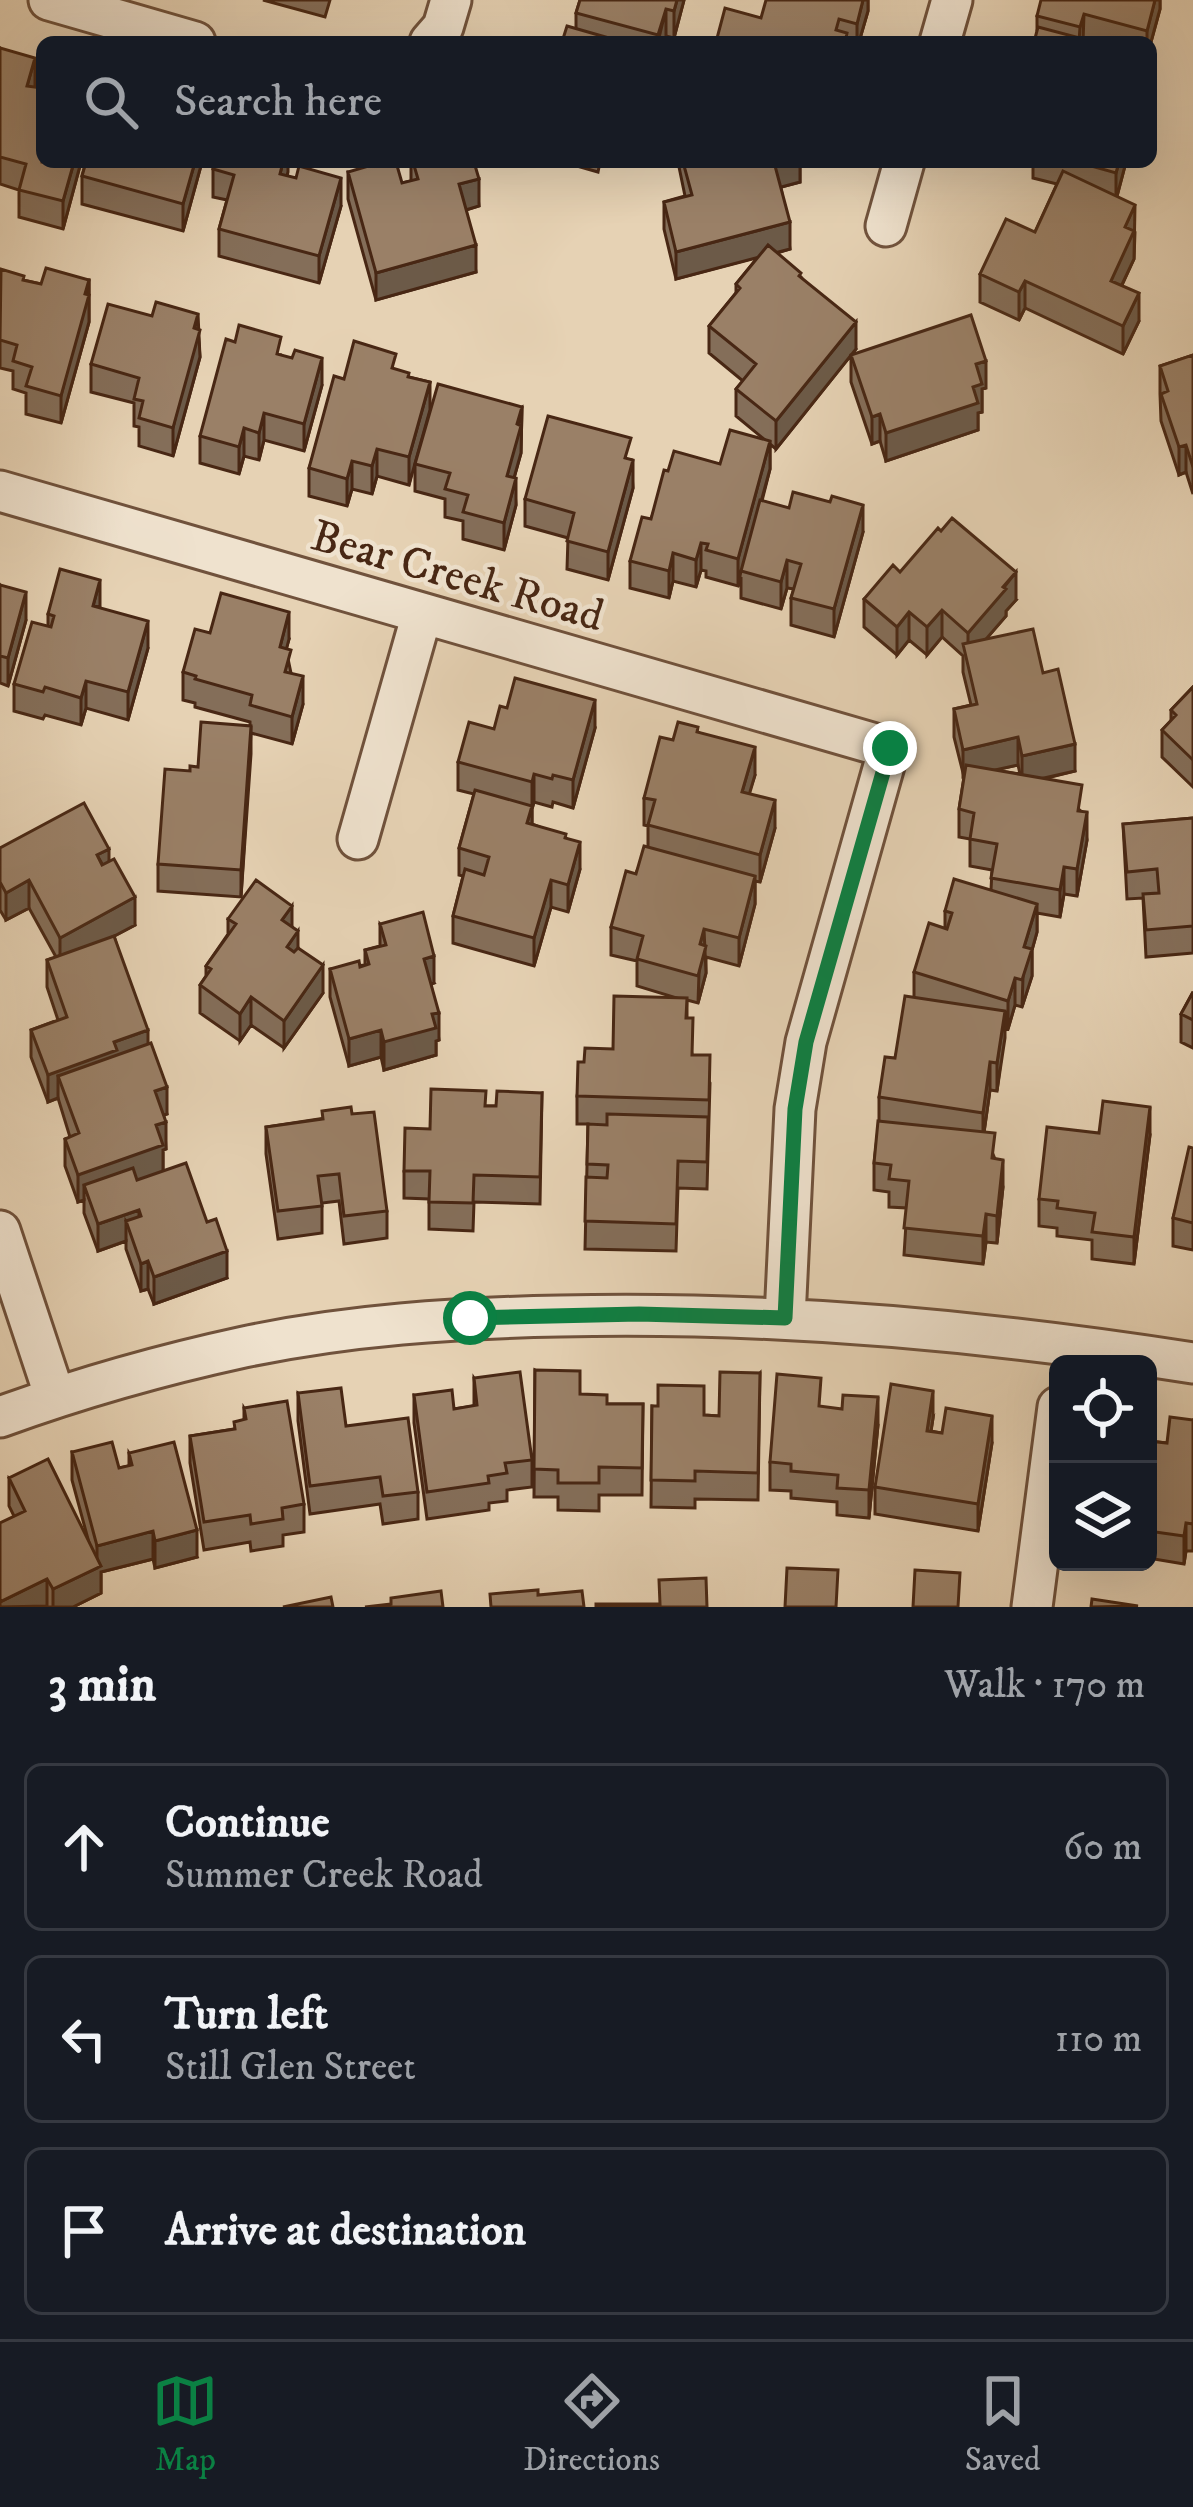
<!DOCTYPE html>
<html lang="en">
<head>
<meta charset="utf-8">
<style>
	:root { --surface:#171b24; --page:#242831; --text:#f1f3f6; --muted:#9ea1a6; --line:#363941; --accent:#0b8043 }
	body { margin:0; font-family:"IM FELL DW Pica",serif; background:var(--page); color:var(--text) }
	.controls { position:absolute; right:36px; bottom:36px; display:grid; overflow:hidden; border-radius:18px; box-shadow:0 12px 48px #0002 }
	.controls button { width:108px; height:108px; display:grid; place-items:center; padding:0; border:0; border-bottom:3px solid var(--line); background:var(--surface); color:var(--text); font:60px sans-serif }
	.stop { position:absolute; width:36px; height:36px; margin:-27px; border:9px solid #0b8043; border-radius:50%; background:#fff }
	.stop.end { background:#0b8043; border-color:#fff; box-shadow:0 3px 12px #0008 }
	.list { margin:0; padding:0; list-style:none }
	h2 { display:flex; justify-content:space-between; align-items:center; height:156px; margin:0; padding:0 48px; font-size:51px }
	h2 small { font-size:39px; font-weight:400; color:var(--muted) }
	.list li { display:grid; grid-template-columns:78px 1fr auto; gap:36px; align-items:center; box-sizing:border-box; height:168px; margin:0 24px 24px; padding:0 24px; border:3px solid var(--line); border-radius:18px }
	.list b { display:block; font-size:45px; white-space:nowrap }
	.list p { margin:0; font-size:39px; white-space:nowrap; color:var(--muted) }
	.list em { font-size:39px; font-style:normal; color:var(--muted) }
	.icon { flex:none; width:66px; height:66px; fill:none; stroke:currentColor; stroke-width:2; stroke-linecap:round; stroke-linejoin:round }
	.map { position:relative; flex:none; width:1193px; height:1607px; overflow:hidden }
	.search { position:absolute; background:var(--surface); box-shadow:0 12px 48px #0002; left:36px; right:36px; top:36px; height:132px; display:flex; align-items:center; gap:30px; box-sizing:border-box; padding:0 42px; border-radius:18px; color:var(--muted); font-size:45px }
	.sheet { height:732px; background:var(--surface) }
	nav { display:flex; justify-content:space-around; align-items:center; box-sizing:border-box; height:168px; border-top:3px solid var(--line); background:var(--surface); font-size:33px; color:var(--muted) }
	nav a { display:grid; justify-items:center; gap:6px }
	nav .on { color:var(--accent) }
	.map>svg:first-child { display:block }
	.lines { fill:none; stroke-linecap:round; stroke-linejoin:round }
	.minor-casing { stroke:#70523c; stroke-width:45 }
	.minor { stroke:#efe2ce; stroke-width:39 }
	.wall { fill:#846e59; stroke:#482714; stroke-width:3; fill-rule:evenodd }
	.shaded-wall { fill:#6c5a48; stroke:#482714; stroke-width:3 }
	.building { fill:#9a8067; stroke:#482714; stroke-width:3 }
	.route { stroke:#0b8043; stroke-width:15 }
	.labels { text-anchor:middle; stroke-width:9; stroke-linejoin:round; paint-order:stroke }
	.street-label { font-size:45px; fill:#482714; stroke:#efe2ce }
</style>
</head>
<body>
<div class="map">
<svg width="1193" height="1607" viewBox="0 0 1193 1607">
	<rect width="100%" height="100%" fill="#e6d2b4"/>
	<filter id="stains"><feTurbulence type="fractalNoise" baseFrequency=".00167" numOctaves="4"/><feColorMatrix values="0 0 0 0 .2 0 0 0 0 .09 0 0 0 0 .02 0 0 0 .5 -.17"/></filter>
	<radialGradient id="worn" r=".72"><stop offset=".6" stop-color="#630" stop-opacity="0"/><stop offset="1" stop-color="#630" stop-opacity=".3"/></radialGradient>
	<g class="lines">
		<defs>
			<path id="minor" d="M49,0L195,42
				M430,42L443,27L451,0
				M940,42L952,0
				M886,226L904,162
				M0,491L889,748L806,1042L795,1109L785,1318
				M358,839L422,614
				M0,1231L55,1397
				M0,1417C80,1388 161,1365 244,1347C348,1325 454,1318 560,1316C773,1311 983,1330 1193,1363
				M1032,1607L1058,1407"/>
		</defs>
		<use href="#minor" class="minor-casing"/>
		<use href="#minor" class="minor"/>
	</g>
	<path class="wall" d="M263,0H330L325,17Z
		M580,0H684L674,38L666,36L664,42H562L576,29V13Z
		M868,0V11L859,42H716Z
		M1160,0V9L1151,42H1087L1037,30V16Z
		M0,48L34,87L81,162L63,229L19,217V190L0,184Z
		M86,162H202L183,231L82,204V176Z
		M288,162L287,176L341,206L319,283L219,256V229L227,200L213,197V169Z
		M411,162H474L479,206L466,210L476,272L376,300L348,199V172L402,183L411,181Z
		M563,162H600L598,172Z
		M678,162H800V182L781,187L790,249L777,253L801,277L856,349L851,355L986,388L982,389V412L978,413V430L886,461L880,441L872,444L851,382V355L776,449L770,444V469L762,501L863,532L834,637L791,625V598L794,589L787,588L781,609L741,598V577L738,586L706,577V571L701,570L696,587L673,581L669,598L630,588V561L651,519L668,471L720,464L765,440L736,416V389L743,381L709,353V326L736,293V284L758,257L676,279L664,229V202L685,196Z
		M1033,162H1126L1117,196L1135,232L1134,259L1122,285L1139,321L1123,354L1025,308L1019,320L980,302V274L1035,232L1057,184L1033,178Z
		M0,275L41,284L89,280V322L61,423L26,414V393L13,389V371L0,368Z
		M198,329L200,357L173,456L139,446V427L134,426V403L91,392V364Z
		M281,355L322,385L304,451L264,440L259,460L244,456L239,474L200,463V436Z
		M1193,355V494L1186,472L1179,475L1161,421L1160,394V366Z
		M396,370L409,377L430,382L409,485L377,476L372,494L352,489L347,506L309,496V468L344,379Z
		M522,407L521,453L514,478L516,505L504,550L463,539V521L445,517V499L415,491V464Z
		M631,460L633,488L608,580L567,569L568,538L525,526V499Z
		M900,572L1016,600L1006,611V616L986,639L1043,673L1075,771L1043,779L1082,812L1087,840L1077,896L1064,894L1060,917L1037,913V932L1032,950V976L1022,1007L1015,1005L1008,1029L1005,1028L997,1091L990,1090L984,1132L995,1159L1003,1187L997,1243L986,1242L983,1264L904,1255L907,1208L889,1207V1192L874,1190V1163L879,1121V1097L895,1058L914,997V972L945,928V911L991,890L992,870L970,866V839L959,837V809L964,777L954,737V709L971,705L963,672V656L942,637L927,655L909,640L897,655L864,627V599ZM1018,765L1020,774L995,770Z
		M0,585L26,620L8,686L0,683Z
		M100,608L148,648L128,720L86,708L81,725L45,715L43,719L14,711V684L48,626V614Z
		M210,633L289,639L286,649L291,673L303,704L292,744L251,733L241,897L158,891V864L190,771L198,767L250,726V722L195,707V703L183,700V672Z
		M1193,687V787L1162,757V730L1171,721V710Z
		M595,728L573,808L553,802L552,807L534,802L532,809V824L566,838L580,869L568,912L551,907L534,966L453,943V916L463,876L459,875V848L474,794L458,790V762L494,729Z
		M698,732L755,775L749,793L775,828L760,882L755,881V904L739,966L706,957V973L698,1003L687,1000V1018L692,1055L710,1083L707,1189L678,1188L676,1251L585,1249L588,1124H577V1096L584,1062L613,1049L677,998L637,986V961L611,955V927L648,847V826L644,825V798L673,740Z
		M1193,818V953L1146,957L1143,898L1127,899L1123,824Z
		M0,848L109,862L135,925L114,936L167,1114L164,1115L166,1149L163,1150V1171L227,1278L154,1304L148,1289L141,1291L126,1249V1241L98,1251L84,1213V1200L78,1202L65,1166V1139L70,1137L58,1098L48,1102L31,1057V1030L58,1020L47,987V960L56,957L29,908L6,920L0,910Z
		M228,919L292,927L298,948L323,993L284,1048L251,1025L240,1041L200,1013V985L206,976V966L228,934Z
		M380,924L434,983L431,984L439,1040L436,1041V1055L384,1070L381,1057L349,1066L330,997V969L365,965V950L380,946Z
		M1193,992V1048L1181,1042V1014Z
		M542,1093L540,1204L474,1202L473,1231L429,1229V1199L404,1198V1171L430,1129L486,1106H496Z
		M352,1114L387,1211V1238L344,1244L339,1201L322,1203V1233L278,1239L266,1154V1127Z
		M1099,1133L1150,1135L1134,1264L1092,1259V1240L1057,1236V1228L1039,1226V1199Z
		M1193,1148V1250L1173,1246V1218Z
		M535,1370L580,1394L607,1404H643L642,1495H599V1511L558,1510V1497H534Z
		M760,1373L758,1500L695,1499V1508L651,1507L652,1406L704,1415L719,1416Z
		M474,1378L532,1460V1487L507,1490V1501L489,1503V1510L427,1519L414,1423V1395L454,1409L474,1406Z
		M298,1393L346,1426L418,1492V1519L383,1524L380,1504L310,1514L298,1421Z
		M821,1407L878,1425L869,1518L837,1515V1502L791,1498V1491L770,1490V1462Z
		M244,1408L304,1504V1532L283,1535V1546L251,1551L250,1542L204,1550L190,1463V1436L234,1429L244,1420Z
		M933,1418L931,1431L992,1443L978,1531L875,1514V1487Z
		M1193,1420V1551H1186L1184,1564L1148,1558V1441L1167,1443Z
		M72,1452L119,1468L129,1466V1453L197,1557L155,1568L153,1559L101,1572V1593L73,1607H0L14,1516L9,1506V1478L88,1539L72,1480Z"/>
	<path class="shaded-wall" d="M677,0H684L674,38V11Z
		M863,0H868V11L859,42H857V24Z
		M1155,0H1160V9L1151,42H1147V31Z
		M666,9V36L664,42H658Z
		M1084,14L1083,42H1079L1080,27Z
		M35,58V86L27,113V86Z
		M74,162H81L63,229V201Z
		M195,162H202L183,231V204Z
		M283,162H288V172L280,201V174Z
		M774,162H800V182L774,189Z
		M1119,162H1126L1116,200V173Z
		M341,178V206L319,283V256Z
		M479,179V206L459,212V184Z
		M1135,205L1134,259L1111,308V281L1125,227Z
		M790,222V249L676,279V252Z
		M476,245V272L376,300V273Z
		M89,280V322L61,423V396Z
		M1025,281V308L1019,320V292Z
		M1139,293V321L1123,354V326Z
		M198,314L200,357L173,456V428Z
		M856,322V349L776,449V421Z
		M322,358V385L304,451V424Z
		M986,361V388L982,389V412L978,413V430L886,461V433L976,364Z
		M430,382V410L409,485V457Z
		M522,407L521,453L507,503V476Z
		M264,413V440L259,460V433Z
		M880,414V441L872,444V417Z
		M244,428V456L239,474V447Z
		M770,441V469L742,571H741L738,586V559Z
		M1186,445V472L1179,475V447Z
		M377,449V476L372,494V466Z
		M633,460V488L608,580V552Z
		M352,461V489L347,506V479Z
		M516,478V505L504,550V523Z
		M863,505V532L834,637V609Z
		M701,543V570L696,587V560Z
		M673,553V581L669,598V571Z
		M787,560V588L781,609V582Z
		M1016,572V600L1006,611V616L968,660V633Z
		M100,580V607L93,606Z
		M26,592V620L8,686V658Z
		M942,610V637L927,655V627Z
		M289,612V639L280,674V647Z
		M909,612V640L897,655V627Z
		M148,621V648L128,720V692Z
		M303,676V704L292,744V717Z
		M86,681V708L81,725V698Z
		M595,700V728L573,808V780Z
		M251,726V754L241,897V870Z
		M1018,737V765L963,777V750Z
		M1075,744V771L1022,783V756Z
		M755,747V775L742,819V792Z
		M534,774V802L532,809V833L527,823L532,807V782Z
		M775,800V828L760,882V855Z
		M1087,812V840L1077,896V869Z
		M580,842V869L568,912V885Z
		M109,849V876L97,855Z
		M1064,867V894L1060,917V890Z
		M755,876V904L739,966V938Z
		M29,880V908L6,920V893Z
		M551,880V907L534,966V938Z
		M135,897V925L60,965V938Z
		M1037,904V932L1032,950V976L1022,1007L1024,947Z
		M292,906V933L282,920Z
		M704,929L706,973L698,1003L700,944Z
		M298,931V959L287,947Z
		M434,956V983L424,986V959Z
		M323,965V993L284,1048V1021Z
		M1015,978V1005L1008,1029V1001Z
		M251,997V1025L240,1041V1014Z
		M1005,1011V1038L997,1091V1063Z
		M439,1013V1040L436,1041V1055L384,1070V1042L432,1014Z
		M148,1030V1057L58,1076V1098L48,1102V1075L114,1042Z
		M381,1030V1057L349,1066V1039Z
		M990,1062V1090L983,1140V1113Z
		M167,1087V1114L155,1118V1091Z
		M1150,1107V1135L1134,1264V1237Z
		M166,1122V1149L163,1150V1172L89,1198L84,1185V1200L78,1202V1175L156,1125Z
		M1003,1160V1187L997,1243V1216Z
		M139,1210V1237L126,1221V1241L98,1251V1224Z
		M986,1214V1242L983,1264V1236Z
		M227,1251V1278L154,1304V1277Z
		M148,1261V1289L141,1291V1264Z
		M933,1391V1418L927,1458V1431Z
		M878,1397V1425L869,1518V1490Z
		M992,1416V1443L978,1531V1504Z
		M1186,1523V1551L1184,1564V1536Z
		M197,1530V1557L155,1568V1541Z
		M153,1531V1559L101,1572V1593L73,1607H53V1589L97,1568V1546Z
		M47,1579V1606L0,1607V1602Z"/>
	<path class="building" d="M580,0H677L674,11L666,9L658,35L576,13Z
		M766,0H863L857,24L839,19L836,30L847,33L845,42H716L725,8L761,18Z
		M1041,0H1155L1147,31L1084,14L1080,27L1037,16Z
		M567,26L623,42H562Z
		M1038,27L1080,38L1079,42H1034Z
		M0,48L35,58L27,86L42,88V162H74L63,201L19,190L26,164L0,157Z
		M86,162H195L183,204L82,176Z
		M215,162H283L280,174L296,178L299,166L341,178L319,256L219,229L234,175L213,169Z
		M382,162H396L402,183L418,179L413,162H474L479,179L459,184L476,245L376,273L348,172Z
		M683,162H774L790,222L676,252L664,202L692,195Z
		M1077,162H1119L1116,173Z
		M1063,171L1135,205L1125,227L1134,231L1111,281L1139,293L1123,326L1025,281L1019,292L980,274L1006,219L1035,232Z
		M768,245L801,273L799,276L856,322L776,421L736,389L756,364L709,326L740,288L736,284Z
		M46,268L89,280L85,294L89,295L61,396L26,386L32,367L13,361L17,345L0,340L1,269L24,276L23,280L41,284Z
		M156,302L198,314L194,328L200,330L173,428L139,418L143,401L134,399L139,378L91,364L108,304L152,316Z
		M971,315L986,361L976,364L982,384L973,387L978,403L886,433L880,414L872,417L851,355Z
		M239,325L281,337L277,354L292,358L295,350L322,358L304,424L264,413L259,433L244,428L239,447L200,436L226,339L235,342Z
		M354,341L396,354L392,368L409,373L408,377L430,382L409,457L377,449L372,466L352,461L347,479L309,468L334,376L344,379Z
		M1193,355V467L1186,445L1179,447L1161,394L1168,391L1160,366Z
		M438,384L522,407L517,424L521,426L507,476L516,478L504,523L463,512L468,495L445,489L450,473L415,464Z
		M548,416L631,438L625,458L633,460L608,552L567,541L574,513L525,499Z
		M730,430L770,441L738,559L706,550L708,544L701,543L696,560L673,553L669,571L630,561L642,517L651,519L664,470L668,471L674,451L720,464Z
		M793,492L830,502L832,496L863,505L834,609L791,598L801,564L787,560L781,582L741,571L760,500L789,508Z
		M952,518L1016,572L1003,587L1006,589L968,633L942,610L927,627L909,612L897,627L864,599L893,565L900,572L938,528L941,531Z
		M60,569L100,580L93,606L148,621L128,692L86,681L81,698L45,687L43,692L14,684L32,622L51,627L54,616L48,614Z
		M0,585L26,592L8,658L0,656Z
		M221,593L289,612L280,647L291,650L285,672L303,676L292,717L250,705L252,695L195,679L196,676L183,672L195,629L210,633Z
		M1033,629L1043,673L1058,669L1075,744L1022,756L1018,737L963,750L954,709L977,704L963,644Z
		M515,678L595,700L573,780L553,775L552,779L534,774L532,782L458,762L469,722L494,729L500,706L507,708Z
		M1193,687V760L1162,730L1176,715L1171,710Z
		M201,722L251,726L241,870L158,864L165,769L190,771V766L198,767Z
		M678,722L698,727L697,732L755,747L742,792L775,800L760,855L648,825L655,800L644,798L660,737L673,740Z
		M966,765L1082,785L1078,811L1087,812L1077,869L1064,867L1060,890L991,878L997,844L970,839L974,813L959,809Z
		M475,790L532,806L527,823L566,834L565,838L580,842L568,885L551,880L534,938L453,916L465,869L484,875L489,857L459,848Z
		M84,803L109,849L97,855L102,865L114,859L135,897L60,938L29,880L6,893L0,882V848Z
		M1193,818V926L1146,930L1143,894L1159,893L1157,869L1127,872L1123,824Z
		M644,846L755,876L739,938L704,929L700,944L706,946L698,976L637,959L643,936L611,927L626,871L636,874Z
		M954,879L1037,904L1024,947L1032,949L1022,980L1015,978L1008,1001L914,972L929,923L947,929L952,913L945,911Z
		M256,880L292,906L282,920L298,931L287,947L294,952L298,948L323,965L284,1021L251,997L240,1014L200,985L211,969L206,966L236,924L228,919Z
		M423,912L434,956L424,959L439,1013L432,1014L436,1028L384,1042L381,1030L349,1039L330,969L359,961L360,967L369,964L365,950L386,945L380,924Z
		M114,936L148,1030L114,1042L117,1050L48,1075L31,1030L67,1017L47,960Z
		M1193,992V1020L1181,1014Z
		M614,996L687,998L686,1018H693L692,1055H710L709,1100L577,1096L578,1062H584L585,1048L613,1049Z
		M905,996L1005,1011L997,1063L990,1062L983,1113L879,1097L885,1057L895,1058Z
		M151,1043L167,1087L155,1091L166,1122L156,1125L163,1145L78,1175L65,1139L79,1133L58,1076Z
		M431,1089L486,1091L485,1106H496L497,1091L542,1093L540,1177L474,1175L473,1203L429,1202L430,1171H404L405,1128L430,1129Z
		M1103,1101L1150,1107L1134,1237L1092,1232L1095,1213L1057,1208L1058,1201L1039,1199L1047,1127L1099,1133Z
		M351,1107L352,1114L374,1112L387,1211L344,1216L339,1174L318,1176L322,1206L278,1211L266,1127L323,1119L322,1111Z
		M607,1114L708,1117L707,1162L678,1161L676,1224L585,1221L586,1177L607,1178L608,1165L587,1164L588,1124L607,1125Z
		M878,1121L995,1133L992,1158L1003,1160L997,1216L986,1214L983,1236L904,1228L909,1181L889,1179L891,1165L874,1163Z
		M1189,1147L1193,1148V1223L1173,1218Z
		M186,1163L207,1222L216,1219L227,1251L154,1277L148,1261L141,1264L126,1221L141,1216L139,1210L98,1224L84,1185L133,1168L137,1180Z
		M535,1370L580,1371V1394L607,1395V1404H643L642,1468L599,1467V1483H558V1470L534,1469Z
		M520,1372L532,1460L505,1463L507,1473L488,1476L489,1483L427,1492L414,1395L452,1390L454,1409L477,1405L474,1378Z
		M720,1372L760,1373L758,1473L695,1471V1481L651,1480L652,1406H658V1385L704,1386V1415L719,1416Z
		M777,1374L821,1378L819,1406L842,1409L843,1395L878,1397L869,1490L837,1488L838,1475L791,1471V1464L770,1462Z
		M891,1384L933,1391L927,1431L942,1433L946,1408L992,1416L978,1504L875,1487Z
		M341,1388L346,1426L408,1418L418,1492L383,1496L380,1477L310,1486L298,1393Z
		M287,1401L304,1504L282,1508L283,1519L251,1524L250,1515L204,1522L190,1436L235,1429L234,1422L246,1419L244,1408Z
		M1170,1417L1193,1420V1524L1186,1523L1184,1536L1148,1531V1441L1167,1443Z
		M112,1442L119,1468L132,1465L129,1453L174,1442L197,1530L155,1541L153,1531L97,1546L72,1452Z
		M48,1459L101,1566L53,1589L47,1579L0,1602V1523L25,1511L9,1478Z
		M787,1568L838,1570L836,1607H785Z
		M915,1570L960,1573L958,1607H913Z
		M706,1578L707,1607H596V1604H660L659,1580Z
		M538,1590V1595L582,1591L584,1607H491L490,1594Z
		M441,1591L443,1607H365L391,1604V1598Z
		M331,1597L333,1607H283Z
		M1092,1599L1138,1606L1091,1607Z"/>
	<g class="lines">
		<path class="route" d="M470,1318L639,1314L785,1318L795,1109L806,1042L890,748"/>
	</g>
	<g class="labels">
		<g class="street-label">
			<text transform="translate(458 574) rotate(16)" y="16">Bear Creek Road</text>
		</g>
	</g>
	<rect width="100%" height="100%" filter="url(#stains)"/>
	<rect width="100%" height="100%" fill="url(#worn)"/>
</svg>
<div class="controls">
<button><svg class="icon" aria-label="locate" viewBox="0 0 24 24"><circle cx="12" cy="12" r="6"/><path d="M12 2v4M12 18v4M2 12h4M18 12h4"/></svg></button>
<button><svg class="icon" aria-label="layers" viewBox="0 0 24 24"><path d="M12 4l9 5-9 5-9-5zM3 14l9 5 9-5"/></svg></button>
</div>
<div class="stop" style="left:470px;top:1318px"></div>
<div class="stop end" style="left:890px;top:748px"></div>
<div class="search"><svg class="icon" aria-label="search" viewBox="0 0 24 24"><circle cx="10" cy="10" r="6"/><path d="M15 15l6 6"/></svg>Search here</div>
</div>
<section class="sheet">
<h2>3 min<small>Walk · 170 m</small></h2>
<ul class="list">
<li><svg class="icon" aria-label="ahead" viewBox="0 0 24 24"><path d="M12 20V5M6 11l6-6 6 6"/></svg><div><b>Continue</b><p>Summer Creek Road</p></div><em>60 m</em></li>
<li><svg class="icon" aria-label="left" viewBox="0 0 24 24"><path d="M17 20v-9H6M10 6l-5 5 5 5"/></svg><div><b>Turn left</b><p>Still Glen Street</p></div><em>110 m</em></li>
<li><svg class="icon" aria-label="arrive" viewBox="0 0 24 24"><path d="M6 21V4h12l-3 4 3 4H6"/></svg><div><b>Arrive at destination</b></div></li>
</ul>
</section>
<nav>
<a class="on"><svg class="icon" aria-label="map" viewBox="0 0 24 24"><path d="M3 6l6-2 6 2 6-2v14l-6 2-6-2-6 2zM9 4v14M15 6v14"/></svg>Map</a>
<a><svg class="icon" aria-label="directions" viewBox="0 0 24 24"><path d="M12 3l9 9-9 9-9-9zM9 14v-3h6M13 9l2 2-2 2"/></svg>Directions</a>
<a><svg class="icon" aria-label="saved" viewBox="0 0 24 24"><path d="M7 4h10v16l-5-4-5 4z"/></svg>Saved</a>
</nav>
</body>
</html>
